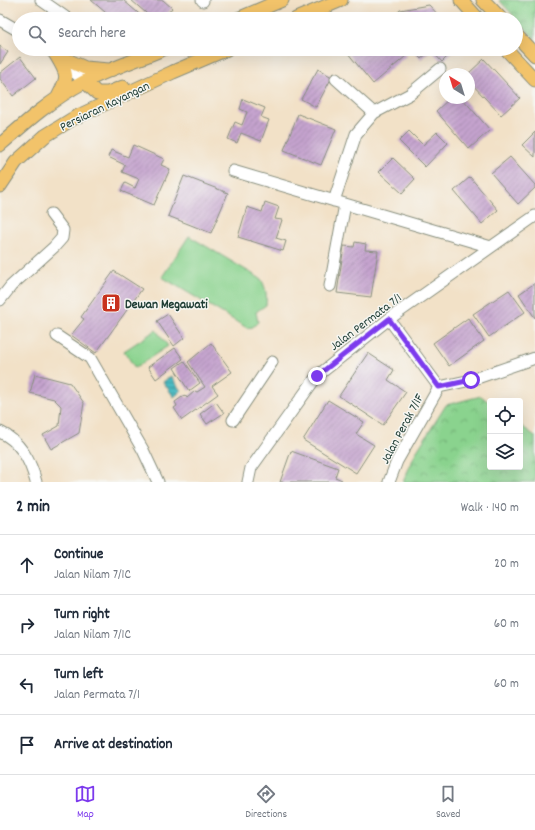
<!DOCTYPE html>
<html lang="en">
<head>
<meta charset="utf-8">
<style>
	:root { --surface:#fff; --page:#f2f2f3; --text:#1f2937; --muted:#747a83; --line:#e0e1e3; --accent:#7c3aed }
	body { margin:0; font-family:Dekko,sans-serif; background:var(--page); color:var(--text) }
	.controls { position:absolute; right:12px; bottom:12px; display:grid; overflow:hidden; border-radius:4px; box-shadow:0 4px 16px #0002 }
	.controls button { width:36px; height:36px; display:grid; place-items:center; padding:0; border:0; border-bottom:1px solid var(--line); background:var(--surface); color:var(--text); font:20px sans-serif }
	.compass { position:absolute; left:439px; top:68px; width:36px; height:36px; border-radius:50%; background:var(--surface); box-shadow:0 4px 16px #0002; rotate:322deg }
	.stop { position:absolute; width:12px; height:12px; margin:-9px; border:3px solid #7c3aed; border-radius:50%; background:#fff }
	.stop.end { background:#7c3aed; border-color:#fff; box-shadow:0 1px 4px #0008 }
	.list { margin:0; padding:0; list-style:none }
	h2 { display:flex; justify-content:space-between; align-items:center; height:52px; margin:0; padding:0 16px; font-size:17px }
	h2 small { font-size:13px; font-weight:400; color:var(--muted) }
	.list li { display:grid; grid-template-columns:26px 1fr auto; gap:12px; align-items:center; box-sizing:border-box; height:60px; padding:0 16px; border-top:1px solid var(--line) }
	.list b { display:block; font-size:15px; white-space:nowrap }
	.list p { margin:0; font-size:13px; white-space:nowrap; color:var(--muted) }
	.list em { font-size:13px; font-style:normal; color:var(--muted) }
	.icon { flex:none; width:22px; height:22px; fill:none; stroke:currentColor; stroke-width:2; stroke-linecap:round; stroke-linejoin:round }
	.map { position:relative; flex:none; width:535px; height:482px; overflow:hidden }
	.search { position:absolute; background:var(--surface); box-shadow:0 4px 16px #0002; left:12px; right:12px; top:12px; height:44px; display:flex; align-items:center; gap:10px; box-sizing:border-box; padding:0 14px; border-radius:22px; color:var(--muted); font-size:15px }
	.sheet { height:292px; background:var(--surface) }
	nav { display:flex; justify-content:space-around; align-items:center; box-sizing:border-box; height:56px; border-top:1px solid var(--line); background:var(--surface); font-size:11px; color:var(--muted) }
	nav a { display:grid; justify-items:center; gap:2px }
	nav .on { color:var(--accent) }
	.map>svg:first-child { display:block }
	.grass { fill:#8ad38e; stroke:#548861 }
	.park { fill:url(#park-crowns); stroke:#548861 }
	.water { fill:url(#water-rules); stroke:#367c7b }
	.building { fill:url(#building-hatch) }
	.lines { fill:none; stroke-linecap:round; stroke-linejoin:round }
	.minor-casing { stroke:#888f7e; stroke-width:13 }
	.major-casing { stroke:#888f7e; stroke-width:15 }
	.minor { stroke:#fff; stroke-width:11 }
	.major { stroke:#f2c36a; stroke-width:13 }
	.route { stroke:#7c3aed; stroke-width:5 }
	.labels { text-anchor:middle; stroke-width:3; stroke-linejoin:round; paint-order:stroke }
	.street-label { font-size:13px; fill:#1f3d34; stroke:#f6f6f2 }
	.poi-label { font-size:13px; font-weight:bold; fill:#1f3d34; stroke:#f6f6f2; text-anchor:start }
</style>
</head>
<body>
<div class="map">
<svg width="535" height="482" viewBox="0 0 535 482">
	<defs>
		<pattern id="park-crowns" width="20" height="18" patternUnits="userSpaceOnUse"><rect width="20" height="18" fill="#8ad38e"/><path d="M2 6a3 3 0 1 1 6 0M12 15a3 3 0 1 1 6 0" fill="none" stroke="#70ac75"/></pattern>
		<pattern id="water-rules" width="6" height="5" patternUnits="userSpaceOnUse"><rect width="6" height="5" fill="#4cbbc2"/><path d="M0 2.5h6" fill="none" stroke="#3f999e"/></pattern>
		<pattern id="building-hatch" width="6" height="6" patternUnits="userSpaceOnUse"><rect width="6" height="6" fill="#c5a3ce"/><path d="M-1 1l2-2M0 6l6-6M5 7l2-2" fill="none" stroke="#9f86a8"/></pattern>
	</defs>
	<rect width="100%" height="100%" fill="#f6f6f2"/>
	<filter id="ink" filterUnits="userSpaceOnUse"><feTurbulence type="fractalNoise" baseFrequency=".025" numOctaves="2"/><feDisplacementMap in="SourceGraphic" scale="8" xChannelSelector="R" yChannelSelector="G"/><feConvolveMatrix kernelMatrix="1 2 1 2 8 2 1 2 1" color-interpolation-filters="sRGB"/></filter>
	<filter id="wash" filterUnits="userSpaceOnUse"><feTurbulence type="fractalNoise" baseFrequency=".012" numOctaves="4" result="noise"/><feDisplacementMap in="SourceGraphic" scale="16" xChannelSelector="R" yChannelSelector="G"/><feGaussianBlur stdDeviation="0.9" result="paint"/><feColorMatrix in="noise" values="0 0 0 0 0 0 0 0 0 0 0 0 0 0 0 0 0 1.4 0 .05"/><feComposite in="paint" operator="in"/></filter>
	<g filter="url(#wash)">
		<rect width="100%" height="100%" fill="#f2e1c7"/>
		<path class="grass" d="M189,236L261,279C266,288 267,294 266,305L256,312L258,322L253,327L247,328L162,277Z
			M156,330L168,346L135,368L124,351Z"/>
		<path class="park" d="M499,0H535V39Z
			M481,396L490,403V467H520V425L535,436V482H403L415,454L446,405Z"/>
		<path class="water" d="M171,376L181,391L174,397L163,382Z"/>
		<g id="blocks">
			<path class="building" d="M91,0H123L145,19H113Z
				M131,0H163L172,8L163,19H153Z
				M429,5L442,19H391L400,10Z
				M0,46L8,52L0,64Z
				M350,49H400L406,56L373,84L347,52Z
				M412,49H455L442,62L431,50L421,59Z
				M20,57L36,78L13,96L0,79V73Z
				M484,59L520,98L501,115L469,81V74H468Z
				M318,69L332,77L316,107L301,99Z
				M450,98H462L490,130L469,149L436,111Z
				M243,99L265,108L261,117L269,120L261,141L241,133L237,143L228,139L235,122L242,125L247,112L240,109Z
				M298,114L336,129L321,165L284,150Z
				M409,131L423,145L437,132L448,143L425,167L399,141Z
				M535,132V157L522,145Z
				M133,145L164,159L161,165L170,169L154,205L121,191L125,183L135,188L139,179L122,172L125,165L108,157L111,150L128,157Z
				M510,157L535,185V188L518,204L491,173Z
				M393,158L415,179L402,193L379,172Z
				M184,176L228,193L211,233L168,216Z
				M470,177L498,210L482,224L454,191Z
				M265,202L279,207L275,219L282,220L276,238L286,241L283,251L238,237L247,207L262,212Z
				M355,242L366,244L365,250L378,251L371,297L337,293L344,246L354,247Z
				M114,271L142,289L96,353L71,335L84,319L81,317Z
				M535,283V318L519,294Z
				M509,290L525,312L489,337L473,314Z
				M168,314L184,338L174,346L157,321Z
				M468,318L484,341L449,366L433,343Z
				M211,343L232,372L212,386L218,394L182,420L174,408L177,406L175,402L185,395L187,398L195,391L197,392L205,387L188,362Z
				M175,348L183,359L156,379L148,367Z
				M368,353L394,370L388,380L406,392L383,425L339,396Z
				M184,361L200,383L189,391L174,368Z
				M35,374L70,383L84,403L79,433L51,449L43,435L59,426L61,406L54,399L30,393Z
				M328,400L364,422L356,434L374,445L356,473L303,440Z
				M216,402L224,413L207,424L200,414Z
				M291,451L338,468L335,477L342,480L341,482H280Z"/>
		</g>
	</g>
	<g filter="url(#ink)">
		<use href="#blocks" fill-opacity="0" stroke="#888f7e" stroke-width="1"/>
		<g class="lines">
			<defs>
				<path id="minor" d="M41,0L68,19
					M202,0L203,1
					M0,20L19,31
					M49,49L85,82
					M336,79L374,113
					M233,171L491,247
					M334,201L356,134L374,113L410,94L440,69
					M330,286L345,204
					M0,300L11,286L54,247L62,238L63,230L51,214
					M389,319L439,387L471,380L535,358
					M57,336L90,358L143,450L158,482
					M233,420L272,362
					M0,432C20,441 31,462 36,482
					M248,482L251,468L317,376L389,319L535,216
					M389,482L397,461L439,387"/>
				<path id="major" d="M461,0L478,19
					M483,0L501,19
					M238,19L282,0
					M296,19L341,0
					M516,35L535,55
					M506,49L535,80
					M56,55L85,68L109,70
					M56,55C68,75 69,76 58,97
					M85,82L97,93H108L123,87
					M0,145C26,122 52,99 84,82C109,69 137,60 163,49
					M0,186L16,162L45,136L74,118L173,72L227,49"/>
			</defs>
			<use href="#minor" class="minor-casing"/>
			<use href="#major" class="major-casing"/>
			<use href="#minor" class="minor"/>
			<use href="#major" class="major"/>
		</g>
	</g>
	<g class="lines" filter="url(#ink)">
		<path class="route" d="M317,376L389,319L439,387L471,380"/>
	</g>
	<defs>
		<symbol id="building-square" viewBox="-11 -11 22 22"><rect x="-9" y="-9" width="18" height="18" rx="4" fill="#c8321e" stroke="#f6f6f2"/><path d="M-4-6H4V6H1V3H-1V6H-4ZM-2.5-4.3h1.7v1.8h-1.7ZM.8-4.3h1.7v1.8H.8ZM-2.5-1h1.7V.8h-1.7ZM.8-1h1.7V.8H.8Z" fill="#fff"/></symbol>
	</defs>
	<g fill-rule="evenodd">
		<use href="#building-square" x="100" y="292" width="22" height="22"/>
	</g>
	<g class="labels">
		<g class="street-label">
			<text transform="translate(104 105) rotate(-26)" y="5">Persiaran Kayangan</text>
			<text transform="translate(365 321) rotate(-37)" y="5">Jalan Permata 7/1</text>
			<text transform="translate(401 428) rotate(-62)" y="5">Jalan Perak 7/1F</text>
		</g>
		<g class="poi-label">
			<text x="125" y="308">Dewan Megawati</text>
		</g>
	</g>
</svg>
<div class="controls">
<button><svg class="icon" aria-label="locate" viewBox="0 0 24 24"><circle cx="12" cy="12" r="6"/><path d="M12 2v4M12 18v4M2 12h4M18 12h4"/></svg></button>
<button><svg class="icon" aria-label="layers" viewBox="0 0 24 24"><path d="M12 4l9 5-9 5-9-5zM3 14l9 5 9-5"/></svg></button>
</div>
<svg class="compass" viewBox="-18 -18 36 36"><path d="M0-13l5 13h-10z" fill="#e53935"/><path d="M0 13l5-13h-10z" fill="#747a83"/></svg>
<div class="stop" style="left:471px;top:380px"></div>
<div class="stop end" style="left:317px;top:376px"></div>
<div class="search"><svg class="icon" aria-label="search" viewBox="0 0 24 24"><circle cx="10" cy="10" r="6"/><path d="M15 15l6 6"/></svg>Search here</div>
</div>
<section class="sheet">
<h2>2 min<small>Walk · 140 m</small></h2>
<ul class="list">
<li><svg class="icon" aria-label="ahead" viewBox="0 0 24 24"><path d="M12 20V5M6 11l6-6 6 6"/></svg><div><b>Continue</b><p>Jalan Nilam 7/1C</p></div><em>20 m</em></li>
<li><svg class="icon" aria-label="right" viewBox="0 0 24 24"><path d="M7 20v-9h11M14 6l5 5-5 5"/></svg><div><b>Turn right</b><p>Jalan Nilam 7/1C</p></div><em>60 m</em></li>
<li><svg class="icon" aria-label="left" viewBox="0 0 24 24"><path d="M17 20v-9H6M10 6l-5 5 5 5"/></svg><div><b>Turn left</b><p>Jalan Permata 7/1</p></div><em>60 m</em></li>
<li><svg class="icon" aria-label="arrive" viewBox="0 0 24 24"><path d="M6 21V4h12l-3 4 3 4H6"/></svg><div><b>Arrive at destination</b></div></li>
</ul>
</section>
<nav>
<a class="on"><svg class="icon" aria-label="map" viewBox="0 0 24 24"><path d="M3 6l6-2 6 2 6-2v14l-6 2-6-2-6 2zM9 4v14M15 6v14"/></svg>Map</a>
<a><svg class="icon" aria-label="directions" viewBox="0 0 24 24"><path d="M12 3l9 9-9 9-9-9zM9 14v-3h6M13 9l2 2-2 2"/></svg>Directions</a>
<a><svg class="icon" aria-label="saved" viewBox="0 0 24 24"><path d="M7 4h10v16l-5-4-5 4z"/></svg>Saved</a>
</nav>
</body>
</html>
